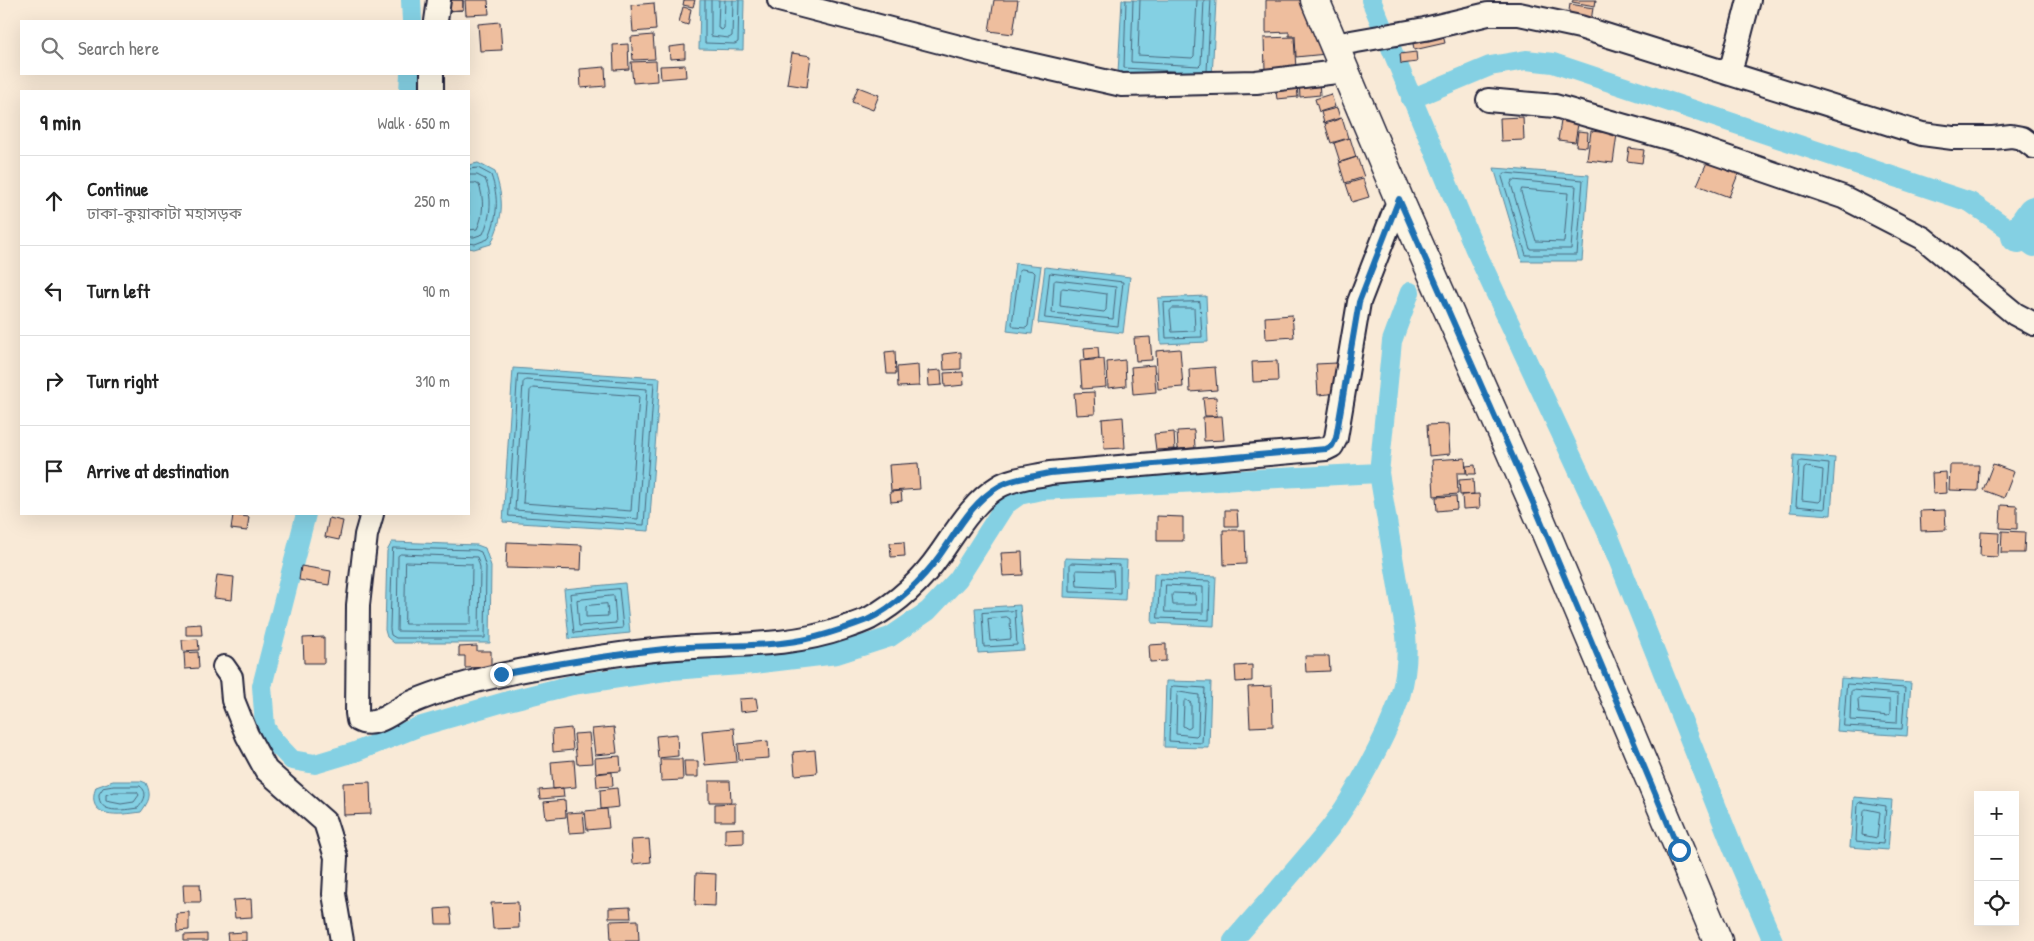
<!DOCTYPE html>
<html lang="en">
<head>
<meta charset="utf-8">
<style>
	:root { --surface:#fff; --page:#f2f2f2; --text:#222; --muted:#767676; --line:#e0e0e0 }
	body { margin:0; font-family:"Patrick Hand","Noto Sans Bengali",sans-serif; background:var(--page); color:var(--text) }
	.controls { position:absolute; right:15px; bottom:15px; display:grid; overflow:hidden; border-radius:0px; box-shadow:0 5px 20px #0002 }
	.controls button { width:45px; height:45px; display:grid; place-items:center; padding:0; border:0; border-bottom:1px solid var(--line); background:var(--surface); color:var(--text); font:25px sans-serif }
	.stop { position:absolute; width:15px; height:15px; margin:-11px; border:4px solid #1f6fb2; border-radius:50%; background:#fff }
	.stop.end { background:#1f6fb2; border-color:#fff; box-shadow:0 1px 5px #0008 }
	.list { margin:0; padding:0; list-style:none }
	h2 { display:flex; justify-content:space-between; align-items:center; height:65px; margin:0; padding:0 20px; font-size:21px }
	h2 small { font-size:16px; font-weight:400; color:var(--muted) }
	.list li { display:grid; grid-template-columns:32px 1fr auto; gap:15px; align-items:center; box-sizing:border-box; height:90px; padding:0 20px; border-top:1px solid var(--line) }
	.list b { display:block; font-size:19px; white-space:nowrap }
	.list p { margin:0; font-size:16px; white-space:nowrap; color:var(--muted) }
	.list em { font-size:16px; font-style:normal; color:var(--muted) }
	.icon { flex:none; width:28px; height:28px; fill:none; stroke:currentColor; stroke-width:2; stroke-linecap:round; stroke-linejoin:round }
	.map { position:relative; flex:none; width:2034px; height:941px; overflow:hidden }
	.search { position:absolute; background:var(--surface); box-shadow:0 5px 20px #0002; left:20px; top:20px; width:450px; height:55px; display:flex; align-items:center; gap:12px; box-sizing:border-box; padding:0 18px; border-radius:0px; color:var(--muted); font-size:19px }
	.panel { position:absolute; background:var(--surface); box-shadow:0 5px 20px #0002; left:20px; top:90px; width:450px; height:425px; border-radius:0px }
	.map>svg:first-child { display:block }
	.water { fill:#84d0e3; stroke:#5d8aa0 }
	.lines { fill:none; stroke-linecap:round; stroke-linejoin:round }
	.shore { stroke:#49687e; stroke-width:1 }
	.canal { stroke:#84d0e3; stroke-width:20 }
	.river { stroke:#84d0e3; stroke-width:34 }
	.building { fill:#eebe9e; stroke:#22223b }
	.minor-casing { stroke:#22223b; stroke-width:26 }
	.primary-casing { stroke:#22223b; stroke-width:31 }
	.minor { stroke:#fcf5e5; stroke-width:22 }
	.primary { stroke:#fcf5e5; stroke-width:28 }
	.route { stroke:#1f6fb2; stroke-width:6 }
</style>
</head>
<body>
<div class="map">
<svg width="2034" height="941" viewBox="0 0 2034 941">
	<rect width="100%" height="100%" fill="#f9ead7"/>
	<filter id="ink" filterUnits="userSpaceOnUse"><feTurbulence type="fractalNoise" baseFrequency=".02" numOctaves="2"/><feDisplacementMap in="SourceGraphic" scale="10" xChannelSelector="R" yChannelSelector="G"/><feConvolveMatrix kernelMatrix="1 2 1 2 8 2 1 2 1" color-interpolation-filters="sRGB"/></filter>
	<g filter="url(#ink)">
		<path class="water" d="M700,0H744L743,50L699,49Z
			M1122,0H1216L1212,78L1118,73Z
			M478,163L495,172C504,201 504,215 491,244L474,249L469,248V165Z
			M1494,168L1589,175L1582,261H1522Z
			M1015,263L1041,266L1032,334L1007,331Z
			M1045,267L1130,277L1123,333L1038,323Z
			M1206,296L1208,342L1161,344L1158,298Z
			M513,368L660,378L649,531L503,522Z
			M1794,455L1835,458L1831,515L1790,512Z
			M392,542L477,545L485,548L491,566L490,643H394L387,637L385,630L387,551Z
			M1065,558L1127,560L1125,600L1064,597Z
			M1154,573L1216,576L1214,626L1152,623Z
			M625,583L630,633L569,639L564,589Z
			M1020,605L1024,650L978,653L975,608Z
			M1841,678L1911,683L1907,736L1837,731Z
			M1166,681L1211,682L1209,748L1164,747Z
			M113,781H141L146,783C152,796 149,801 141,812C121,815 84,820 96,787Z
			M1854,797L1892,800L1888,850L1850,847Z"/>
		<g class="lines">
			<path class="shore" d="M705,0V43L735,44L738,42L739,0
				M711,0V36L729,38L732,36L733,0
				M719,0L718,28L722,30L724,28L725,0
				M1126,0L1124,68L1174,71
				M1133,0L1131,62L1199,66L1201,64L1204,0
				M1140,0L1138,55L1192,58L1194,56L1197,0
				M1207,71L1211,0
				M469,169L478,168L491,175C499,198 498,217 488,239L475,244L469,243
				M1505,173L1583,180L1577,255H1526L1502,177Z
				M469,175H477L485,179C493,197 491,216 483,234L474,237H469
				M1513,180L1576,186L1571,249H1530L1511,184Z
				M469,183H475L479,185C484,198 484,216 477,229L469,230
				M1522,189L1568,193L1564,242L1536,241L1521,192Z
				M1022,269L1033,271L1035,273L1028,326L1026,328L1014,327L1012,324L1019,271Z
				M1050,273L1123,282L1118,326L1045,318Z
				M1056,280L1116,287L1113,319L1052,313L1054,282Z
				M1063,288L1107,294L1106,310L1104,312L1060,306L1061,290Z
				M1200,302L1202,337L1166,338L1164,303Z
				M1173,308H1194L1195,331L1172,332L1170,311Z
				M518,374L654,383L644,525L509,516Z
				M526,380L647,389L638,519L515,510L523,383Z
				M533,388L639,396L631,511L523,503L530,391Z
				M1801,461L1829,464L1825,509L1796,506L1799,463Z
				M1807,467L1823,470L1821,500L1819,502L1802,500L1804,469Z
				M393,548L476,550L481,552L486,567L485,638H396L391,635L390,629Z
				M401,554L477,557L480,567L479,632L397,631L398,556Z
				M406,562L472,564L471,624H405Z
				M1072,563L1120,565V593L1070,592V565Z
				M1078,570L1113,571L1114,586L1112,588L1077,586L1076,572Z
				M1160,579L1210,581L1209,620L1158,618Z
				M1166,585L1203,587V613L1165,612Z
				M619,589L623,628L574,633L570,594Z
				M1174,593L1195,594L1196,605H1173L1172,595Z
				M614,596L616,623L579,626L577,600Z
				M607,604L608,616L586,617V606Z
				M1015,611L1017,645L984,647L982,613Z
				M1007,617L1010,619L1011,639L990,641L988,619Z
				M1847,684L1905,688L1902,729L1844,726Z
				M1174,686L1205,688L1202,743L1169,741L1171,688Z
				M1853,690L1898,694L1897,723L1850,720L1851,692Z
				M1179,692L1199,695L1198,734L1196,736L1176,734L1177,695Z
				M1860,698L1890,700V714L1888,716L1859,713L1858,700Z
				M1186,700L1191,703V727L1188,729L1183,726L1184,702Z
				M114,786H140C149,793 144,801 138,808C123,810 98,815 99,794L103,788Z
				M115,792H137L139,795L134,802L121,804L106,801V795Z
				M1861,802L1886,806L1883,844L1856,841L1858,804Z
				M1866,809L1880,812L1877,838L1862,835L1864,811Z"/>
			<path class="canal" d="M411,0L412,21
				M1371,0L1474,247L1608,534L1733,848L1773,941
				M409,91L410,74
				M1411,99L1490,66L1526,60L1553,63L1970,202L2034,247
				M306,514L262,686L265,727L274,741L292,760L315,764L355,752L418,727L508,701L572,685L672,670L754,664L837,654L890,637L928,611L958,579L1005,505L1019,495L1041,490L1379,473
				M1233,941C1265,904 1299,867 1330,828C1348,805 1363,777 1377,750C1397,711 1410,680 1406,635L1379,473L1392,341L1410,292"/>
			<path class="river" d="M2018,236L2034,213"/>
		</g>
		<path class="building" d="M445,0H463V10L446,11Z
			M446,0H463V10L446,11Z
			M465,0H488L489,14L466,15Z
			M684,0H695L693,7L683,5Z
			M994,0H1018L1013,34L989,31Z
			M1266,0H1302L1326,54L1296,57L1295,36H1289V32L1266,33Z
			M1573,0H1596L1595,6L1572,2Z
			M654,3L656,30L633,32L631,5Z
			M1570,4L1593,8L1591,21L1568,18Z
			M683,7L691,9L688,25L679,22Z
			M500,22L502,50L480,51L478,24Z
			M1442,31L1445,43L1414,50L1412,37Z
			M653,35L655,59L633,60L631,37Z
			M1294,37L1296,69L1265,70L1264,38Z
			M628,44L629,69L614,70L613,45Z
			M685,45V58L670,59L669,47Z
			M1416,52L1417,62L1401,64L1400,54Z
			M792,53L811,56L807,87L787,84Z
			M656,61L657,81L633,83L631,62Z
			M685,65L686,77L661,79L660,66Z
			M605,67L606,86L581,88L580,69Z
			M1319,81L1320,95L1300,97L1299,83Z
			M1297,83L1298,97L1277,99L1275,85Z
			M858,87L879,95L873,110L852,102Z
			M1331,94L1335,107L1319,112L1315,99Z
			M1337,108L1340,118L1324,123L1321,112Z
			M1523,117L1524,140L1501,141L1500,118Z
			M1342,118L1348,138L1331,143L1325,124Z
			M1561,121L1578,124L1575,142L1558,140Z
			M1578,131L1588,132L1587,147L1576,146Z
			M1591,131L1617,134L1613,163L1587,160Z
			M1350,138L1356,157L1340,162L1334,143Z
			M1629,148L1644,150L1642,163L1627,161Z
			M1357,157L1364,177L1345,183L1339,163Z
			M1708,160L1739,172L1729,197L1697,185Z
			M1363,179L1369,197L1352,202L1346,184Z
			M1292,315L1294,337L1266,339L1265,317Z
			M1150,337L1152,360L1136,361L1134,338Z
			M1098,347L1099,358L1085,360L1084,348Z
			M1180,349L1183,387L1158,389L1156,351Z
			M895,351L896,374H887L885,352Z
			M961,352V369L944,370L943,354Z
			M1104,359L1106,387L1082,389L1080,361Z
			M1125,360L1126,386L1108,388L1107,362Z
			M1277,361L1278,381L1253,382L1252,362Z
			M1337,363L1339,393L1318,395L1316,364Z
			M918,365L919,386L898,387L897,367Z
			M1154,365L1156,392L1133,394L1131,367Z
			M1215,367L1217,390L1190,392L1189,369Z
			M941,370L942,385L929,386L928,371Z
			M963,372L964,385L945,387L944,373Z
			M1094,392L1095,414L1076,415L1074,393Z
			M1216,397L1217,416H1205L1203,398Z
			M1222,416L1224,440L1204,441L1203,417Z
			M1123,417L1125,448L1104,449L1102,419Z
			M1448,424L1450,454L1429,456L1427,425Z
			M1194,430L1195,448L1178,449L1177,431Z
			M1174,432L1175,449L1156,450L1154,434Z
			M1465,458L1466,473H1457L1458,494L1434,496L1432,460Z
			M918,463L920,489L891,491L889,465Z
			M1993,464L2014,472L2004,498L1983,490Z
			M1475,465L1476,474H1467L1466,466Z
			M1950,465H1979L1978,491L1949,490Z
			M1946,472L1947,493L1933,494L1932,473Z
			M1473,479L1474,494L1460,495L1459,480Z
			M901,491L902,501L891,502L890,492Z
			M1479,494L1480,508L1463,509L1462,495Z
			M1456,496L1457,509L1437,511L1436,497Z
			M2001,505L2017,506V529L2000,528Z
			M1225,510H1237L1238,526H1225Z
			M1945,510L1946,530L1921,531L1920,511Z
			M233,515L249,517L247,531L231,529Z
			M1157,516L1183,517V541H1157Z
			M329,518L343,521L339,540L325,537Z
			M1223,530H1245L1246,564L1224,565Z
			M2002,531L2025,532L2024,553H2001Z
			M1981,532L1999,533L1998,557L1980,556Z
			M507,542L582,545L581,570L506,568Z
			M904,542L905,556L891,557L890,543Z
			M1022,552L1023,575L1003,576L1001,553Z
			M301,566L331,571L329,585L299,580Z
			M217,575L234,577L232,600L214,598Z
			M201,624L202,635H186V625Z
			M324,637V663H304L303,638Z
			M198,639L199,650L183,651L182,640Z
			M1166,644V661L1150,662L1149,645Z
			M477,646V651H491V667L465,668V656H459V647Z
			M198,652L199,668L185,669L184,653Z
			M1305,656H1329L1330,671L1306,672Z
			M1252,665V681L1236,682L1235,666Z
			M1272,686L1273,726L1250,727L1248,687Z
			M756,698L758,710L740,712L739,699Z
			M614,727L617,753L595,755L592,729Z
			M571,728L573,750L553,752L552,730Z
			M734,728L737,762L705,765L702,731Z
			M589,733L592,763L577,764L574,734Z
			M677,734L678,756L658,758L656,736Z
			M768,741L769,758L739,760L738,744Z
			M815,750L817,773L795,775L793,752Z
			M620,756L621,771L596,773L595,758Z
			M660,759H682L683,780L661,781Z
			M574,760L576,787L553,789L551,762Z
			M684,761H698V777H685Z
			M612,772L613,786L597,787L596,774Z
			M709,781H730L731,802H709Z
			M370,782L371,814L344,815L343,783Z
			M563,788L564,797L540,799L539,790Z
			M617,788L619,807L601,809L600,790Z
			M565,800L566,817L546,819L544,802Z
			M735,803V821H715V804Z
			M607,809L609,828L587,830L585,811Z
			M583,812L585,832L569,833L567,813Z
			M744,828V843L725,844V829Z
			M649,839L651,862L633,864L631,840Z
			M696,873L716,874L715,906L695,905Z
			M183,884H200L201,902H184Z
			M251,899L252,917L235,918L233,900Z
			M518,902L519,928L493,929L491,903Z
			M630,907L631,918H609V908Z
			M447,908H450L452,924H436L435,909Z
			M189,912V930L177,931L176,913Z
			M638,920L639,941H611L610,921Z
			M246,932V941H228L227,933Z
			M207,934V941H184V935Z"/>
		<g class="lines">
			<defs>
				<path id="minor" d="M779,0L994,56L1122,85L1256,82L1345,71
					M436,21L439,0
					M1334,45L1425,29L1488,14H1519L1580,27L1922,134L1953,138H1993L2011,136L2022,138L2034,147
					M1730,73L1749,0
					M432,91V74
					M1488,100L1555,106L1685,143L1843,197L1923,238L2015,314L2034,324
					M372,514L366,535L358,605L357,713L358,720C375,730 395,710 410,703C451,685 496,675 540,667C584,659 631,651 677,648C734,644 790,647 844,628C853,625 862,622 870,618C897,603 922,580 940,554C957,530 972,503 998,487C1012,478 1033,477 1050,473L1326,449L1332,446L1336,438L1359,302L1399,199
					M224,667L231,677L233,700L247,735L266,770L325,822L336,857L334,894L342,941"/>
				<path id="primary" d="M1315,0L1399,199L1538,514L1718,941"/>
			</defs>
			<use href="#minor" class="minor-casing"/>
			<use href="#primary" class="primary-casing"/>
			<use href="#minor" class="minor"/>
			<use href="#primary" class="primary"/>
		</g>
	</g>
	<g class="lines" filter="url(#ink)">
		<path class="route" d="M501,674C558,663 616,654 673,648C716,644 759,648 802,640C824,636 846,628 867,620C894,608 923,579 940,555C957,531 972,502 998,487C1013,478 1033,477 1050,473L1326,449L1332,446L1336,438L1359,302L1399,199L1538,514L1679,850"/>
	</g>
</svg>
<div class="controls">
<button>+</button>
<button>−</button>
<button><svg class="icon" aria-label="locate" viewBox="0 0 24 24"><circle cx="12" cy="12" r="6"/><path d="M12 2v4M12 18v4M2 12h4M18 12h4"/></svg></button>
</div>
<div class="stop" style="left:1679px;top:850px"></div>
<div class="stop end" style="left:501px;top:674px"></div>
<div class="search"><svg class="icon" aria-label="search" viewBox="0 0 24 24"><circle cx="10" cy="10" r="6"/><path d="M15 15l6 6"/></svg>Search here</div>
<section class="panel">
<h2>9 min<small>Walk · 650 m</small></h2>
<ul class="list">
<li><svg class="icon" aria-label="ahead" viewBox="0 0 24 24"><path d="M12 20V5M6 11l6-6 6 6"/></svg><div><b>Continue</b><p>ঢাকা-কুয়াকাটা মহাসড়ক</p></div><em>250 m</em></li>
<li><svg class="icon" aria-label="left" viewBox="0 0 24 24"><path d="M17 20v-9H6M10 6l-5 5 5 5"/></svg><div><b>Turn left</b></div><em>90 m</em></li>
<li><svg class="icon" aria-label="right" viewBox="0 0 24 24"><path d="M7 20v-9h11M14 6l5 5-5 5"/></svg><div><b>Turn right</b></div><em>310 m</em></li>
<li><svg class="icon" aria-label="arrive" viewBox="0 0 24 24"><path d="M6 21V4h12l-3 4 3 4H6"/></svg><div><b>Arrive at destination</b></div></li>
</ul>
</section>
</div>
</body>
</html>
